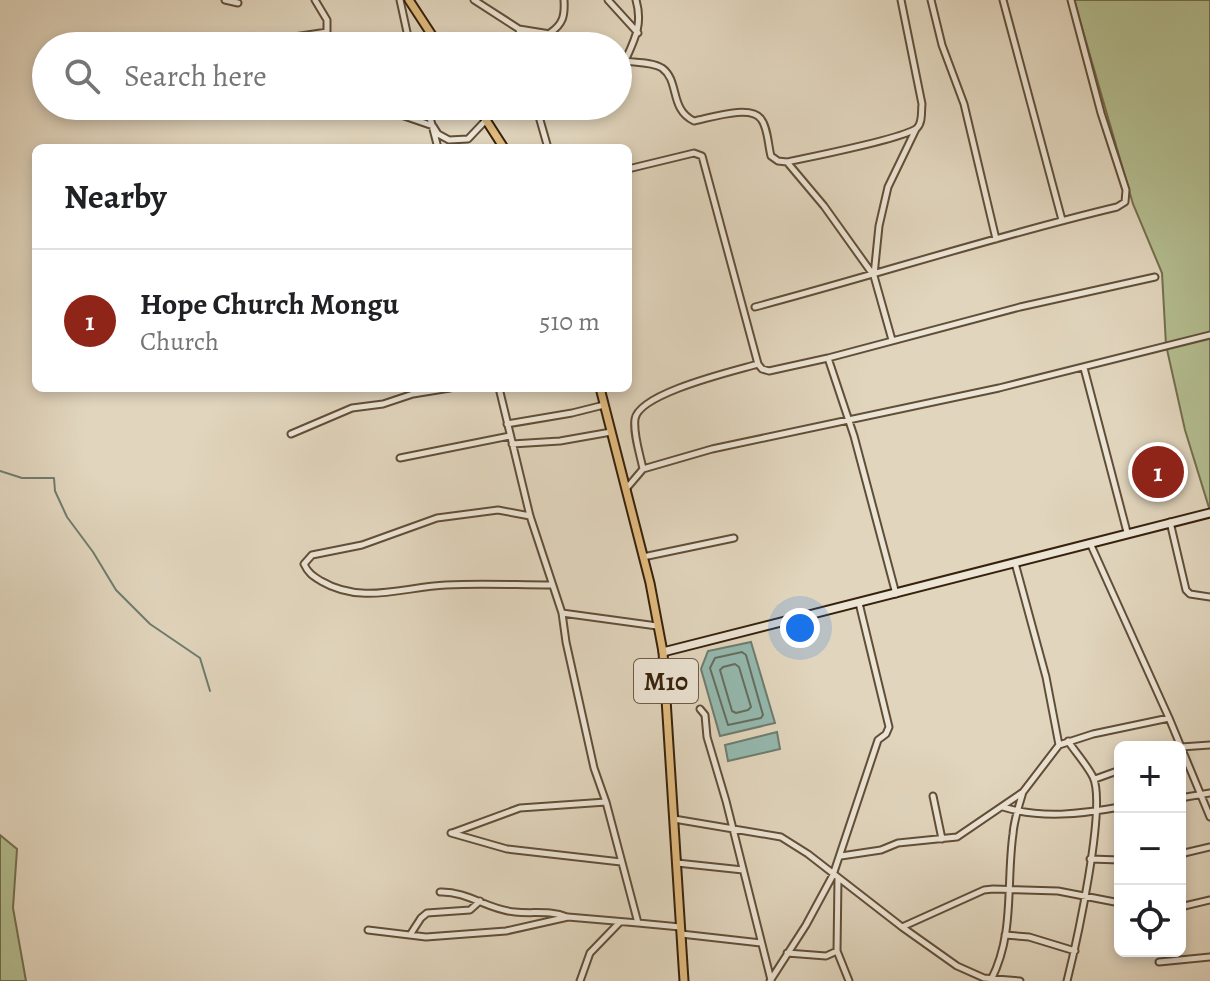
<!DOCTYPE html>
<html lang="en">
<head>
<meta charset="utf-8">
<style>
	:root { --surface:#fff; --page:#f2f2f2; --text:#202124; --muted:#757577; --line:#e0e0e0; --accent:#8f2418 }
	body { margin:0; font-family:Alegreya,serif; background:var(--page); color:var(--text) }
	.controls { position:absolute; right:24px; bottom:24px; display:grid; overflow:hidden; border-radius:12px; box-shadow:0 4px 12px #0003 }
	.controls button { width:72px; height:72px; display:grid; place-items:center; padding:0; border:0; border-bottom:2px solid var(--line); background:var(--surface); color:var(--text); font:40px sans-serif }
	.you { position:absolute; left:800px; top:628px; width:28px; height:28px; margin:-20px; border:6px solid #fff; border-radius:50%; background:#1a73e8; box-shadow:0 0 0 12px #1a73e833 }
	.badge { display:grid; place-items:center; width:52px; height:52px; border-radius:50%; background:var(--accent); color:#fff; font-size:26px; font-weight:700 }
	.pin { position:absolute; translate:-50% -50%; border:4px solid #fff; box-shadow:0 2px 8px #0006 }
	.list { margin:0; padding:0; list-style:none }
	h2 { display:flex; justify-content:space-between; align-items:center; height:104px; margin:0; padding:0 32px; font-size:34px }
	h2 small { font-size:26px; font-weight:400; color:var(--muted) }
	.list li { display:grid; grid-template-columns:52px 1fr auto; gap:24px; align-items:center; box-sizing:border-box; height:144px; padding:0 32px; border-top:2px solid var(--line) }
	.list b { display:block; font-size:30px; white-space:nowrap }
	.list p { margin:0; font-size:26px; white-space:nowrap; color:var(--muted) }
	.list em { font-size:26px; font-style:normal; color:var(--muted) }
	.icon { flex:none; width:44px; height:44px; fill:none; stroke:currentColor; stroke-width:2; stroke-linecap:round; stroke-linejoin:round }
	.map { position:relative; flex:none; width:1210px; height:981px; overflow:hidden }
	.search { position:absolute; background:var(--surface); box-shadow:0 4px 12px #0003; left:32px; top:32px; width:600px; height:88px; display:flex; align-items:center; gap:20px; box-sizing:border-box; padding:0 28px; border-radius:44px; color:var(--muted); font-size:30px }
	.panel { position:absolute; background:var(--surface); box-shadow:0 4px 12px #0003; left:32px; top:144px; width:600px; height:248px; border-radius:12px }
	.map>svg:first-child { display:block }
	.green { fill:#b3bd90; stroke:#746f4e; stroke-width:2 }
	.water { fill:#94b9af; stroke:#6e7c6e; stroke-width:2 }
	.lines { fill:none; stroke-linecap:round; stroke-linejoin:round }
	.shore { stroke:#656d5e; stroke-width:2 }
	.stream { stroke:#6e7c6e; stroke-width:2 }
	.street-casing { stroke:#614e38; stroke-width:9 }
	.secondary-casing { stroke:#36210c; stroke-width:11 }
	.primary-casing { stroke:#36210c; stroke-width:11 }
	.street { stroke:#ece4d4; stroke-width:5 }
	.secondary { stroke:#ece4d4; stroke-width:7 }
	.primary { stroke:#e0ba7e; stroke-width:7 }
	.labels { text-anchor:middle; stroke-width:6; stroke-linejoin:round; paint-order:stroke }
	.shield { fill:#ece4d4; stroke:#6d5c48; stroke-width:2 }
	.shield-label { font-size:26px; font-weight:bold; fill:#36210c }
</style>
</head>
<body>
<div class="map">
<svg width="1210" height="981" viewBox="0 0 1210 981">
	<rect width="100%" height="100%" fill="#e1d5bd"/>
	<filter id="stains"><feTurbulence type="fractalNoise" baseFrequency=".0025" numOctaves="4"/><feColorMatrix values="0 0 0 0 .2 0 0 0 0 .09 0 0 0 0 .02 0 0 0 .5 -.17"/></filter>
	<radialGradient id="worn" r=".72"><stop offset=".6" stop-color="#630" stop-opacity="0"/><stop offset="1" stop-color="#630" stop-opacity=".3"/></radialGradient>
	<path class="green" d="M1074,0H1210V511L1185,430L1166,345L1162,273L1133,204Z
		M0,835L17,849L13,908L26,981H0Z"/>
	<path class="water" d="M751,642L775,723L720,736L701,669L708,651Z
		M777,732L780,749L728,761L725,745Z"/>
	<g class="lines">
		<path class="shore" d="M742,652L746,655L763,715L761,718L728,725L710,668L715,658Z
			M735,664L739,667L751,707L748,710L736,713L732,711L720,670L723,667Z"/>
		<path class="stream" d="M0,471L22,478H54L55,491L67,517L93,552L116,590L150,624L200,658L210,691"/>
		<defs>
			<path id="street" d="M225,0L238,3
				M400,0L410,46
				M474,0L519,29L550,34L579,46
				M608,0L638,33
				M931,0L942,45L964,104L996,239
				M1003,0L1062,220
				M519,29L522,46
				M550,33C563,24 565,16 564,0
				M289,46L294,37L327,32V20L315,0
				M618,60C631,63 651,61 662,68C680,81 669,109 694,121C710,118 751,104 761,119C768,128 768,145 771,156L778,161L787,162C810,157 903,139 917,128C923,122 921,111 922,104L901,0
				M625,61C635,39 643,24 636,0
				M375,106L433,126L438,134L449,140L468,139L486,120
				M427,106L438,148
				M536,106L548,148
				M313,113L354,106
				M787,162L824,206L874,276L892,340
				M628,169L694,153L702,156L758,364L762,369L769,371L828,358L1020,307L1155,277
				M874,275L879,226L888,187L916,129
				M755,307C876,275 995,236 1117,207L1125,202L1126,190L1101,113L1071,0
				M828,358L854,436L896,594
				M1084,368L1127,532
				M499,388L530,516L562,613L566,642L594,768L606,802L638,923L680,927
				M507,424L572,413L604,405
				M291,434L352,408L383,404L413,394L450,388
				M512,444L560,441L611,432
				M400,458L510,436
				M643,469C640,454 633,434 635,419C639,393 734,371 758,364
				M626,489L643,469L712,449L999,388L1210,335
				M530,516L498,510L437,518L362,545L312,555L304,564C308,573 313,576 321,581C362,605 403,587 446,585C481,583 516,585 551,585
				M1170,522L1186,590L1190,594L1210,597
				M1090,543L1169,718L1210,817
				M643,557L734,538
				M1015,563L1046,677L1059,745
				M562,613L657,626
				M700,709L705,715L707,737L726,801L771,980
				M1181,747L1210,745
				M1095,779L1120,770
				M933,796L942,839
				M1180,798L1210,793
				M1003,807C1042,819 1081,814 1120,807
				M674,819L781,837L808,854L902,927L957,966L984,978L1020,981
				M451,833L507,849L621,862
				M452,833L520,808L606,802
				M1180,854L1210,847
				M841,856L881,850L898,843L957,837L1023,792L1059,745L1093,734L1169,718
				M1090,859L1120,860
				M677,863L743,870
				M838,878L837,951L849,981
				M440,892C468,891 488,910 515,912C532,914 550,910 567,917
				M1180,907L1210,900
				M902,927L984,890L993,889L1058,891L1120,903
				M368,930L426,937L506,931L568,917L638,923
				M681,934L761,943
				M410,935L421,918L427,913L470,910L480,901
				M1005,935L1029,937L1075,951
				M787,953L826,956L837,951
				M1159,962L1210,957
				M991,980C1015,933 1006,884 1013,834C1014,820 1019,805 1023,792
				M580,981L590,953L619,923
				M770,981L806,925L833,875L878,740L886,734L889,727L859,603
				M1067,981C1076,945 1107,806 1093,777C1087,765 1076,753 1068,741"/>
			<path id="secondary" d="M663,652L1210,513"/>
			<path id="primary" d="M409,0L439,46
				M477,106L504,148
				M600,388L650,583L663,652L684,981"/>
		</defs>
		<use href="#street" class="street-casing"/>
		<use href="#secondary" class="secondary-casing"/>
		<use href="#primary" class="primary-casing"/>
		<use href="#street" class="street"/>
		<use href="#secondary" class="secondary"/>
		<use href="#primary" class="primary"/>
	</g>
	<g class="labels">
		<rect class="shield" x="634" y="659" width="64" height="44" rx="6"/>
		<g class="shield-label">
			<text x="666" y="690">M10</text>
		</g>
	</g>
	<rect width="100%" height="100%" filter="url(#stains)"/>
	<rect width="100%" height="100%" fill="url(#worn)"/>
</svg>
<div class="controls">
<button>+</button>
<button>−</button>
<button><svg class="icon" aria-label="locate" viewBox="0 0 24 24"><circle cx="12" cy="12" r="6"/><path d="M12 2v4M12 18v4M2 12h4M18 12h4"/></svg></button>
</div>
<div class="you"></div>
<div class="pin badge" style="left:1158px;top:472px">1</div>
<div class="search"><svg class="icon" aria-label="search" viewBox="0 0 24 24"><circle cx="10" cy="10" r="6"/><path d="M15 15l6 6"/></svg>Search here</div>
<section class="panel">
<h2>Nearby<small></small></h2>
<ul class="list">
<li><span class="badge">1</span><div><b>Hope Church Mongu</b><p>Church</p></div><em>510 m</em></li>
</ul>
</section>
</div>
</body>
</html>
